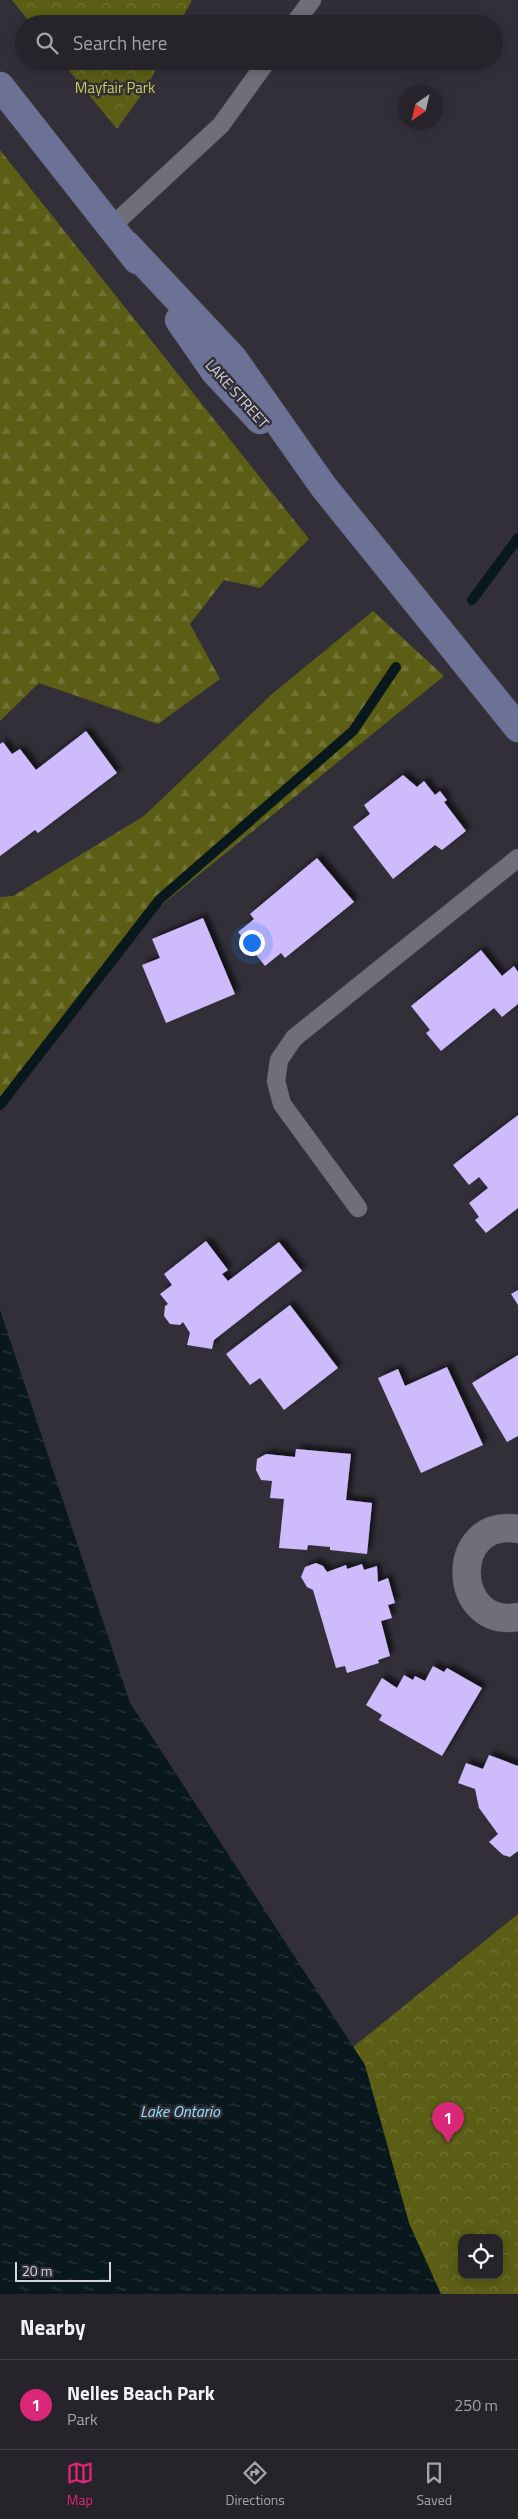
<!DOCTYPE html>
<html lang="en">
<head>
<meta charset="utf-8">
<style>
	:root { --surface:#26232b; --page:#322f37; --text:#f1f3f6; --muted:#a4a4a9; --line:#424047; --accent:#db2777 }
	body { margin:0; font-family:"Titillium Web",sans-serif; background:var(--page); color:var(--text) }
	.controls { position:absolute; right:15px; bottom:15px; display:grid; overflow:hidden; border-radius:10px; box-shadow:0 2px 12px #0003 }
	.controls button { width:45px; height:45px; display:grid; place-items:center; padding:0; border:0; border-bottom:1px solid var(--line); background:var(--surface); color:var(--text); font:25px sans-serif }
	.compass { position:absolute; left:398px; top:85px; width:45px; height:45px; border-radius:50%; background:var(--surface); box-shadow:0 2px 12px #0003; rotate:214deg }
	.scale { position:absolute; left:15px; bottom:12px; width:96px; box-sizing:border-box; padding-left:5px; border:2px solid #d7d5dc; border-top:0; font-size:14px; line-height:18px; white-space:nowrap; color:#d7d5dc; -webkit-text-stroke:4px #322f39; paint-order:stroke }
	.you { position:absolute; left:251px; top:942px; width:18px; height:18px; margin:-12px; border:4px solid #fff; border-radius:50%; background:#1a73e8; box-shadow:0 0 0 8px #1a73e833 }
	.badge { display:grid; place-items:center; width:32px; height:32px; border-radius:50%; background:var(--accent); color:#fff; font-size:16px; font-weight:700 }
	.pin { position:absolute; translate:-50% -41px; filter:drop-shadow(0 1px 2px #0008) }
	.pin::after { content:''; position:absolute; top:26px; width:18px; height:15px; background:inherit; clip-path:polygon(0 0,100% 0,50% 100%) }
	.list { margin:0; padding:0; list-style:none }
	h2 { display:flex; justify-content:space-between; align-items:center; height:65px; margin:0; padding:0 20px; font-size:21px }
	h2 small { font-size:16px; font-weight:400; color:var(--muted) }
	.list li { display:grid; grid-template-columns:32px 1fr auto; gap:15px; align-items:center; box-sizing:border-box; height:90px; padding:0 20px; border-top:1px solid var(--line) }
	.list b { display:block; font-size:19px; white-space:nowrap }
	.list p { margin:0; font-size:16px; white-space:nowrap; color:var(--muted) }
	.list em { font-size:16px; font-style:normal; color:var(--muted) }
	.icon { flex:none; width:28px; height:28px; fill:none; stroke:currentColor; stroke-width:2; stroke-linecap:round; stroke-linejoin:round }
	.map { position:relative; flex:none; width:518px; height:2294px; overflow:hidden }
	.search { position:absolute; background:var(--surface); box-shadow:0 2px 12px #0003; left:15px; right:15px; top:15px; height:55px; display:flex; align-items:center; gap:12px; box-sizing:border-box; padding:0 18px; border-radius:28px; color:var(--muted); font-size:19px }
	.sheet { height:155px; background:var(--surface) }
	nav { display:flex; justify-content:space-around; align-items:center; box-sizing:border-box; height:70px; border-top:1px solid var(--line); background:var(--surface); font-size:14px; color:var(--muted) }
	nav a { display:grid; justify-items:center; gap:2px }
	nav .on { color:var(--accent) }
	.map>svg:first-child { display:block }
	.forest { fill:url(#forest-firs) }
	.park { fill:url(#park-crowns); fill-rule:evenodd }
	.water { fill:url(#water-ripples) }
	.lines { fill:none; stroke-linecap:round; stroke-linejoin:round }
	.stream { stroke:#08181c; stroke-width:10 }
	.building { fill:#cdbbfb; filter:url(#shadow) }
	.lane-casing { stroke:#4f4c55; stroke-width:19 }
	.street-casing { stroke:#4f4c55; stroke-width:29 }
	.secondary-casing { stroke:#4f4c55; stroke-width:29 }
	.lane { stroke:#706e79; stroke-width:18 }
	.street { stroke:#706e79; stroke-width:28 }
	.secondary { stroke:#6b7295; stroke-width:28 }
	.labels { text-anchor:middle; stroke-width:5; stroke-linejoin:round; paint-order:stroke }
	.park-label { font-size:15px; fill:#c6cd54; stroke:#322f39 }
	.street-label { font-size:15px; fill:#d7d5dc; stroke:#322f39 }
	.water-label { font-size:16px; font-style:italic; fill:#90e2f9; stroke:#322f39 }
</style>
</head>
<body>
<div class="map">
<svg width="518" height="2294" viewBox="0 0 518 2294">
	<defs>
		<pattern id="forest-firs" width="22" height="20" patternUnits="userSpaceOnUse" patternTransform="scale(1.25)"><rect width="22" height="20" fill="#5b5e14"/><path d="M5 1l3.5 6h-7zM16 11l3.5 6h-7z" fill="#727436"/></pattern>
		<pattern id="park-crowns" width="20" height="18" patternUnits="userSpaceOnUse" patternTransform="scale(1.25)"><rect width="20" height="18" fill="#5b5e14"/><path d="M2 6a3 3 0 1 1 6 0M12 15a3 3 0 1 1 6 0" fill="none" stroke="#727436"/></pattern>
		<pattern id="water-ripples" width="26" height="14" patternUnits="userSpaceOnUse" patternTransform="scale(1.25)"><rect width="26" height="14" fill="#08181c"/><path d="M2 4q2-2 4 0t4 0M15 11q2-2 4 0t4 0" fill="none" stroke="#2b393c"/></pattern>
		<filter id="shadow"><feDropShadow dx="4.5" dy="-4.5" stdDeviation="2.5" flood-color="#0009"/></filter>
	</defs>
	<rect width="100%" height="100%" fill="#322f39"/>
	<path class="forest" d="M0,150L309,539L260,588L224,580L190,624L220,679L158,724L39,683L0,721Z
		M373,611L444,676L143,920L0,1105V897L13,896L144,816L271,695Z"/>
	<path class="park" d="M12,0H192L179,24H31Z
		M61,61H160L147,87L117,129Z
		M518,1914V2294H418L353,2047ZM462,2238H499V2275H462Z"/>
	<path class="water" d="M0,1310L130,1703L365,2065L409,2223L441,2294H0Z"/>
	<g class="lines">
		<path class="stream" d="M472,600L518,538
			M0,1105L159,900L353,731L396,667"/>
	</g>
	<path class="building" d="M86,731L117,773L38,833L35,830L0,856V744L3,742L12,754L20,749L36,770Z
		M403,775L417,787L424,781L435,795L440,791L447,800L444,802L466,831L442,850L435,845L393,879L353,827L370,814L364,805Z
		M317,858L354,902L285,958L281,953L265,966L238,932L254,919L250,914Z
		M203,918L235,994L166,1023L142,965L160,958L152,939Z
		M481,950L502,976L514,966L518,972V1004L502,1017L494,1008L441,1051L426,1033L430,1030L411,1006Z
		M518,1115V1208L486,1233L475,1220L479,1217L469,1203L488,1188L479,1177L469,1185L453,1165Z
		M206,1241L228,1270L222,1274L228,1281L279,1242L302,1271L214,1340L212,1349L187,1345L190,1333L183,1322L180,1325L170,1324L164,1316L165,1306L168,1304L160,1294L172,1285L164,1274Z
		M518,1290V1305L511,1294Z
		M290,1305L338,1368L284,1410L260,1378L250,1385L226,1354Z
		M518,1355V1436L507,1442L472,1383Z
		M447,1367L483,1445L421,1473L378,1378L398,1369L405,1386Z
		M296,1449L351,1454L346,1500L372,1503L367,1554L330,1550V1547L308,1545L307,1550L279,1548L284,1499L270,1498L272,1481L261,1480L256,1470L257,1459L266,1454L295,1457Z
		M316,1563L323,1566L327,1572L346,1565L347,1569L362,1564L364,1570L377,1566L378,1582L388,1578L395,1603L388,1605L392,1618L381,1621L390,1656L378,1660L379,1663L347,1673L345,1666L336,1668L313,1590L307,1587L301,1577L305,1567Z
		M433,1666L444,1672L447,1668L482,1688L442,1756L379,1720L382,1715L366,1705L382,1678L397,1688L404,1675L413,1680L415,1676L425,1681Z
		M489,1755L518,1766V1851L510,1857L503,1855L489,1842L498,1834L479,1808L475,1789L458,1783L466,1763L483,1769Z"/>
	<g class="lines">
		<defs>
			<path id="lane" d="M294,24L312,0
				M112,226L221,125L267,61
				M358,1208L282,1104L276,1081L279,1060L294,1038L518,858"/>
			<path id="street" d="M518,1529C448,1517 451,1629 518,1617"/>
			<path id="secondary" d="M0,86L137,260
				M127,245L233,358L323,486L518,728
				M179,320L215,372L260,420"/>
		</defs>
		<use href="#lane" class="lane-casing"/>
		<use href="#street" class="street-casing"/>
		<use href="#secondary" class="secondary-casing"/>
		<use href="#lane" class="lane"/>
		<use href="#street" class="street"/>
		<use href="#secondary" class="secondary"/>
	</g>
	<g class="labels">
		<g class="park-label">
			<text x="115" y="93">Mayfair Park</text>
		</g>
		<g class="street-label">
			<text transform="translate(237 394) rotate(48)" y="5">LAKE STREET</text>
		</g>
		<g class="water-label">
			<text x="180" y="2117">Lake Ontario</text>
		</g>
	</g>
</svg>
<div class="controls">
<button><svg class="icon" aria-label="locate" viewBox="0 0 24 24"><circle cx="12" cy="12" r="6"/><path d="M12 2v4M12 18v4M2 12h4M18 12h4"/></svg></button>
</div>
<svg class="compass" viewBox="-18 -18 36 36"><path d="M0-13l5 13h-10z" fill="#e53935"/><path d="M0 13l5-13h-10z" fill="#a4a4a9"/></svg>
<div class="scale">20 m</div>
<div class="you"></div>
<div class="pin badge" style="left:448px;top:2143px">1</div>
<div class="search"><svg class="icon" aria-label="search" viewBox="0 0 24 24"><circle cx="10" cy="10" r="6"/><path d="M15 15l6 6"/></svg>Search here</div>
</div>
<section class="sheet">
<h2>Nearby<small></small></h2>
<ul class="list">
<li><span class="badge">1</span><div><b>Nelles Beach Park</b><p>Park</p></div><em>250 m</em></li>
</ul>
</section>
<nav>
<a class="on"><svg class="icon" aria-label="map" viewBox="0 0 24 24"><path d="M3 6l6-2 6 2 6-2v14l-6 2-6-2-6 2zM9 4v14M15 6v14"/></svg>Map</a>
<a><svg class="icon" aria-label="directions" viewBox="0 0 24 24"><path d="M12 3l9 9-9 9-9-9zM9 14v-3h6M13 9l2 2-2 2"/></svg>Directions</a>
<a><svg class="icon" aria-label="saved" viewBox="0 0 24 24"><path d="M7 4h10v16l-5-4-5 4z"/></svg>Saved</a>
</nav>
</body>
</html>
